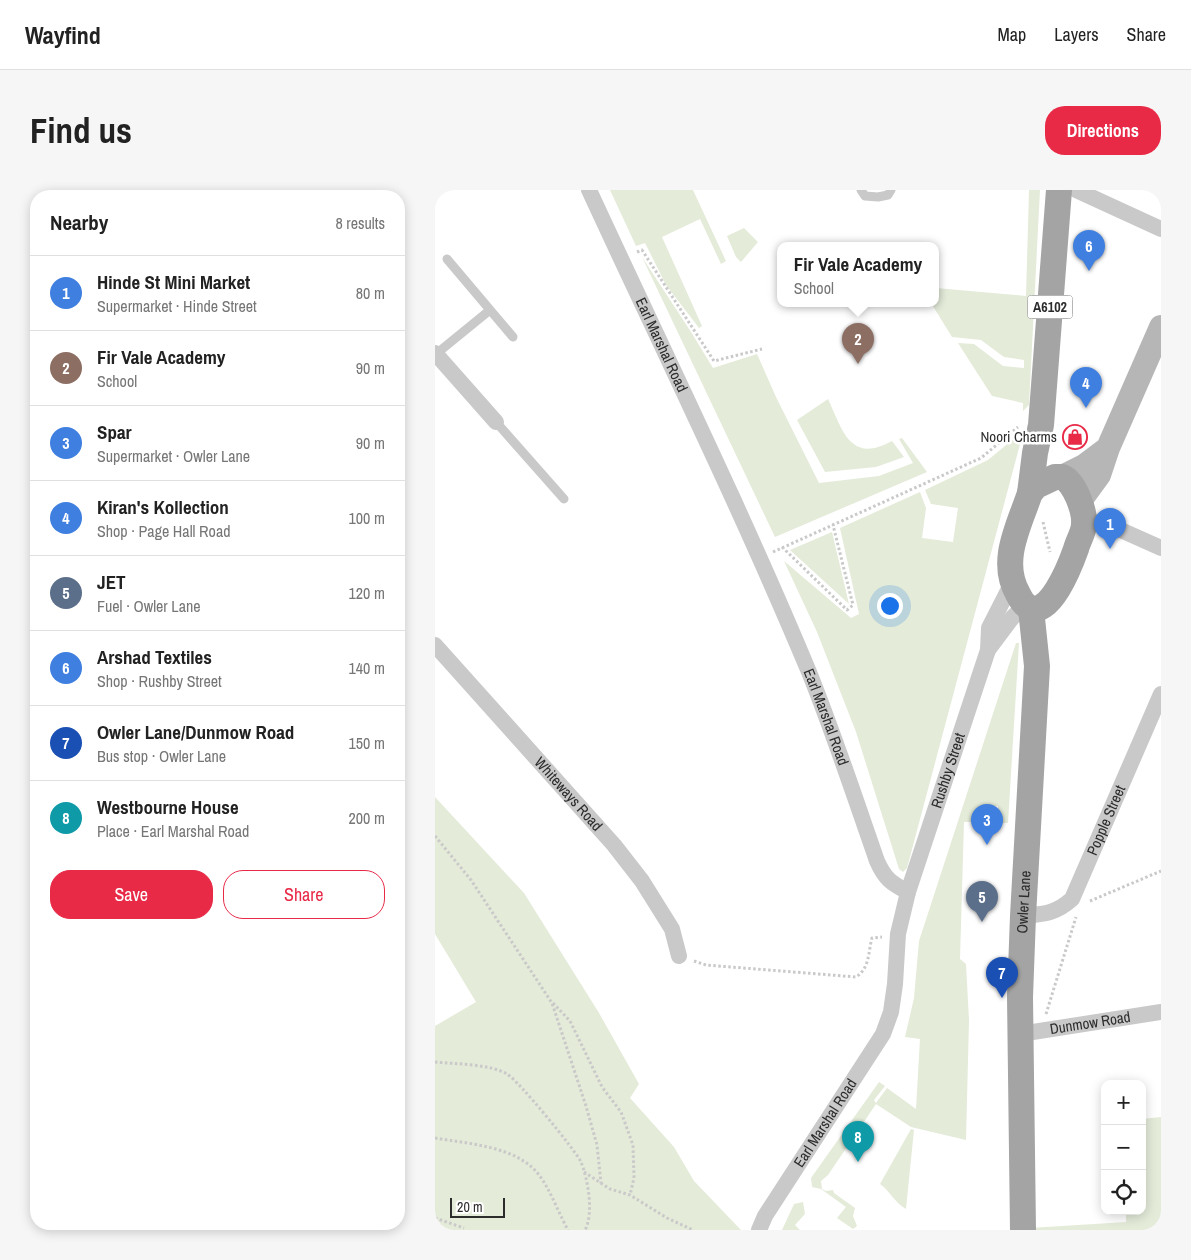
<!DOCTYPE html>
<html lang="en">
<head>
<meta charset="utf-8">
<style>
	:root { --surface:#fff; --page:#f6f6f6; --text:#222; --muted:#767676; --line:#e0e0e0; --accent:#e82a47 }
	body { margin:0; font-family:"Archivo Narrow",sans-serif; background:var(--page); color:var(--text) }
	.controls { position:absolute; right:15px; bottom:15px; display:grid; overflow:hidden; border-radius:10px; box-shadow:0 2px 12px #0003 }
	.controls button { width:45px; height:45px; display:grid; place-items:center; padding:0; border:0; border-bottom:1px solid var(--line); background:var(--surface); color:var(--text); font:25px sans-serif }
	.scale { position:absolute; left:15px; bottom:12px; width:55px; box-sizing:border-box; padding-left:5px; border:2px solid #2c2c2c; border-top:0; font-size:14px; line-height:18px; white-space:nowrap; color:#2c2c2c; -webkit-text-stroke:4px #fff; paint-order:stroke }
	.you { position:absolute; left:454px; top:415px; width:18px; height:18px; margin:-12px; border:4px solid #fff; border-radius:50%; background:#1a73e8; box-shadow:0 0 0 8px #1a73e833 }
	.badge { display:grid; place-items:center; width:32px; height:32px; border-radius:50%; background:var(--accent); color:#fff; font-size:16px; font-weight:700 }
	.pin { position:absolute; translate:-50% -41px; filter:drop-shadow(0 1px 2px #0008) }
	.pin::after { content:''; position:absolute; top:26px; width:18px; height:15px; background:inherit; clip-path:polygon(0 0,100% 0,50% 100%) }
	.popup { position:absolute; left:342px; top:52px; width:162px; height:65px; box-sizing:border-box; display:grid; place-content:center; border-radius:10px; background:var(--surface); filter:drop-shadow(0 1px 4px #0005); font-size:16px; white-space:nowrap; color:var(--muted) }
	.popup b { font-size:19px; color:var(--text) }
	.popup::after { content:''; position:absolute; left:50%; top:100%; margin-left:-10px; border:10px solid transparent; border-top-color:var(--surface) }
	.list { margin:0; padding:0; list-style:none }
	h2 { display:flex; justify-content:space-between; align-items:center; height:65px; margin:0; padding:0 20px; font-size:21px }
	h2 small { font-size:16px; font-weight:400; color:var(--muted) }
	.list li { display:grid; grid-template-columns:32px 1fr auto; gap:15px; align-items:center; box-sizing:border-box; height:75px; padding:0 20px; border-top:1px solid var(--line) }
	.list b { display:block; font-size:19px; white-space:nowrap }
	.list p { margin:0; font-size:16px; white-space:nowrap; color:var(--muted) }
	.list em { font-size:16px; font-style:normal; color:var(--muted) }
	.actions { display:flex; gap:10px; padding:15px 20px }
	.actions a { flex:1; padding:11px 0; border:1px solid var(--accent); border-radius:20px; text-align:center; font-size:18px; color:var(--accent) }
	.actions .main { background:var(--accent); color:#fff }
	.icon { flex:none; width:28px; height:28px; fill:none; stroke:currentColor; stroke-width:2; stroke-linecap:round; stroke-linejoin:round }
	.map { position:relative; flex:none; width:726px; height:1040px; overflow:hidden; border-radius:20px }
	header { display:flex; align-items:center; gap:30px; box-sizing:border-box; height:70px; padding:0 25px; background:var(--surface); border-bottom:1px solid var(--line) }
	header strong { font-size:24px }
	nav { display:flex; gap:28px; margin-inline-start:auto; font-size:18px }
	.intro { display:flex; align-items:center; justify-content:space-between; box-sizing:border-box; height:120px; padding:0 30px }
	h1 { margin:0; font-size:35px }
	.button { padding:12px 22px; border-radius:20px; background:var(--accent); color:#fff; font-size:18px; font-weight:700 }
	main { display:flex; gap:30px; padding:0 30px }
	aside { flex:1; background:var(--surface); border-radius:20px; box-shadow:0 2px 12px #0003 }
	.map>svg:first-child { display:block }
	.green { fill:#e4ebd9 }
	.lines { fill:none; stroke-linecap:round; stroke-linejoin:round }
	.path { stroke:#c9c9c9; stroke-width:3; stroke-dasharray:2.5 2.5; stroke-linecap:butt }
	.lane { stroke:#c9c9c9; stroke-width:9 }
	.street { stroke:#c9c9c9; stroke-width:16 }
	.secondary { stroke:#b6b6b6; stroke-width:24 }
	.primary { stroke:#a4a4a4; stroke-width:26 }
	.labels { text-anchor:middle; stroke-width:5; stroke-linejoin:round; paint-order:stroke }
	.shield { fill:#fff; stroke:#6b6b6b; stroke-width:1 }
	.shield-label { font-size:14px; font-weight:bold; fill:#2c2c2c }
	.street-label { font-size:15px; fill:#2c2c2c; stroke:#fff }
	.poi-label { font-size:15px; fill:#2c2c2c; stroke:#fff; text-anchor:end }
</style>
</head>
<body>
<header>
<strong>Wayfind</strong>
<nav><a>Map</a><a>Layers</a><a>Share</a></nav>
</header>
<div class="intro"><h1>Find us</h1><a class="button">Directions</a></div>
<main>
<aside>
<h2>Nearby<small>8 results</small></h2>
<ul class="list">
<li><span class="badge" style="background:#3f7fe0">1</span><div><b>Hinde St Mini Market</b><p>Supermarket · Hinde Street</p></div><em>80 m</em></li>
<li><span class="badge" style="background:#8d6e63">2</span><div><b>Fir Vale Academy</b><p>School</p></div><em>90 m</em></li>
<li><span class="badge" style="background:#3f7fe0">3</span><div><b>Spar</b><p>Supermarket · Owler Lane</p></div><em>90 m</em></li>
<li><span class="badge" style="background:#3f7fe0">4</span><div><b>Kiran's Kollection</b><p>Shop · Page Hall Road</p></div><em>100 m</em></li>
<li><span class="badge" style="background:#5c6f8a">5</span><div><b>JET</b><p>Fuel · Owler Lane</p></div><em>120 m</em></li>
<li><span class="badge" style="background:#3f7fe0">6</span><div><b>Arshad Textiles</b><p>Shop · Rushby Street</p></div><em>140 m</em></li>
<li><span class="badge" style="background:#1a4fb4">7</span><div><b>Owler Lane/Dunmow Road</b><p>Bus stop · Owler Lane</p></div><em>150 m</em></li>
<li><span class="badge" style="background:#0f9aa8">8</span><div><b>Westbourne House</b><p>Place · Earl Marshal Road</p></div><em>200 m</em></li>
</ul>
<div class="actions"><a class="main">Save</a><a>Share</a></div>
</aside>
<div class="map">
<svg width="726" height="1040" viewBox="0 0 726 1040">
	<rect width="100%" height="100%" fill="#fff"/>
	<path class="green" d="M175,0H258L291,71L286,74L265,29L227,47L267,136L264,138L231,95L210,53L201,56Z
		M594,0H605L594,215L588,221V213L557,206L523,153L539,154L568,176L589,178V170L569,167L546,150L517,147L496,113H500L501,98L591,106Z
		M309,38L323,52L306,72L301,67L292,46Z
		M207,67L256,142L278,178L322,164L341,207L384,293L444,286L478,273L464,249L467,248L492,282L340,347Z
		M393,209C408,241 415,274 457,251L469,267L441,277L390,282L362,230Z
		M587,242L588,243L472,678L468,682L464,679L421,542L382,442L349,371L416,428L424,424L405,338L485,302L491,318L487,348L518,352L523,318L496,314L490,300L553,270Z
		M397,342L414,414L355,360Z
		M581,453H584L573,633H563V616H544L543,632H529L525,769L531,774L534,830L531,950L476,937L441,914L393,985L386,991L387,999L391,1001L398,1000L399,1003L420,1018L418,1026L422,1036L418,1039L402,1028L411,1017L386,999L377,997L376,988L444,892L450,896L439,910L441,913L452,898L481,919L485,849L470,847L479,808L484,751Z
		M0,607L89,703L164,823L204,894L195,908L239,957L259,991L306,1040H0V836L41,812L0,744Z
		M726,927V1040H595V1038L691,1032V1021H707V929Z
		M476,939L479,940L471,1019C460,1013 455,1001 445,994Z
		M368,1012L370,1024L360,1035L365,1040H347L359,1014Z"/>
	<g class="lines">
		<path class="path" d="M202,62L207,60L279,171L327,159
			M608,332L615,362
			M347,357L412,420L418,415L398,335
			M338,362L546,268L583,237
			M0,646L36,690L117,813L151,916L162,955L166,993
			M655,711L726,681
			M259,771L271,775L421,787C435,778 433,762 437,748L447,747
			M118,813L135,831L167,897L186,922L198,955L199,988L195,1005
			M611,824L641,727
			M0,872C20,874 55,874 72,884C83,890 141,961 146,972C153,989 159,1024 150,1040
			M0,948C34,954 82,956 104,985C115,999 124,1024 133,1040
			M149,982L175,999L195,1005L232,1028L258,1040
			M0,1028L29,1038"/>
		<path class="lane" d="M426,0L430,6L443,7L453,5L456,0
			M12,69L78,147
			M1,164L55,120
			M61,232L129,309"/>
		<g class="street">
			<path id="s1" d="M154,0C228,160 306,319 374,482C399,544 420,608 442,671C450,689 456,693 473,702"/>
			<path d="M641,0L726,39"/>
			<path d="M0,163L61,232"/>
			<path d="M649,334L664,332L670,333L726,358"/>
			<path id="s2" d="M0,455L179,655L207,691L237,739L244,766"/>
			<path d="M553,460L577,428L590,415"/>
			<path id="s3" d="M588,726C609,724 620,724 637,709L726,504"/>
			<path id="s4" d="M585,844L726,822"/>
			<path id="s5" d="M324,1040L330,1026L448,844L456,822L460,794L463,744L473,702L553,460L554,438L577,393"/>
		</g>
		<path class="secondary" d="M627,287L649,276L673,258
			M645,311L664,285L673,258L726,137"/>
		<g class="primary">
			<path d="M620,287C622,287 625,287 627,287C640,292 650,322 649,334C649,342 643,351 641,359C636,373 614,432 592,416C588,414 585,408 583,404C564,371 584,336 595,303L601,296Z"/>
			<path d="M595,303L600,263L606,235L624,0"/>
			<path id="s6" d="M588,1040L585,807L588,726L602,476L596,419"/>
		</g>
	</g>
	<defs>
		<symbol id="shop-ring" viewBox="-11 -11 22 22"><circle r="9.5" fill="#fff" stroke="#e82a47" stroke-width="1.5"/><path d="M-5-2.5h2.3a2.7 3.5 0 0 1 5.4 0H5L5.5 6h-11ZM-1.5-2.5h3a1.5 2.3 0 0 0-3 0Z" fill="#e82a47"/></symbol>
	</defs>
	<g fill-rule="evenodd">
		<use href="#shop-ring" x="626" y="233" width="28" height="28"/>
	</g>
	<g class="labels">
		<rect class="shield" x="592.5" y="105.5" width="45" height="23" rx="4"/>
		<g class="shield-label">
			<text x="615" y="122">A6102</text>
		</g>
		<g class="street-label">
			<text dy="5" stroke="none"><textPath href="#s1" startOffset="171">Earl Marshal Road</textPath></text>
			<text dy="5" stroke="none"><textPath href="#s1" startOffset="578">Earl Marshal Road</textPath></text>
			<text dy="5" stroke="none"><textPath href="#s5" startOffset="505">Rushby Street</textPath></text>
			<text dy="5" stroke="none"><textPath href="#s2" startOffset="200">Whiteways Road</textPath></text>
			<text dy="5" stroke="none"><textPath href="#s3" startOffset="139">Popple Street</textPath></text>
			<text dy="5" stroke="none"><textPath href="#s6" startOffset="328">Owler Lane</textPath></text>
			<text dy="5" stroke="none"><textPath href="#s4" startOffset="71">Dunmow Road</textPath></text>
			<text dy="5" stroke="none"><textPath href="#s5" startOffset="126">Earl Marshal Road</textPath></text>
		</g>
		<g class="poi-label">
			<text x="622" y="252">Noori Charms</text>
		</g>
	</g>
</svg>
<div class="controls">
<button>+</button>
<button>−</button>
<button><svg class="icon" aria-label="locate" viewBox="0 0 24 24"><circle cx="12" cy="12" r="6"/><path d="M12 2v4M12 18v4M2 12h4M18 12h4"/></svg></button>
</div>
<div class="scale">20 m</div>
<div class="you"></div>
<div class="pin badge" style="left:675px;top:359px;background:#3f7fe0">1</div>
<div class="pin badge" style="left:423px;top:174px;background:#8d6e63">2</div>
<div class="popup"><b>Fir Vale Academy</b>School</div>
<div class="pin badge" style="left:552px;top:655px;background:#3f7fe0">3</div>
<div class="pin badge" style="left:651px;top:218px;background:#3f7fe0">4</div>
<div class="pin badge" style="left:547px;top:732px;background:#5c6f8a">5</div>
<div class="pin badge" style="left:654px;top:81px;background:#3f7fe0">6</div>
<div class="pin badge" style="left:567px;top:808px;background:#1a4fb4">7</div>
<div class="pin badge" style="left:423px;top:972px;background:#0f9aa8">8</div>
</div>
</main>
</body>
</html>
